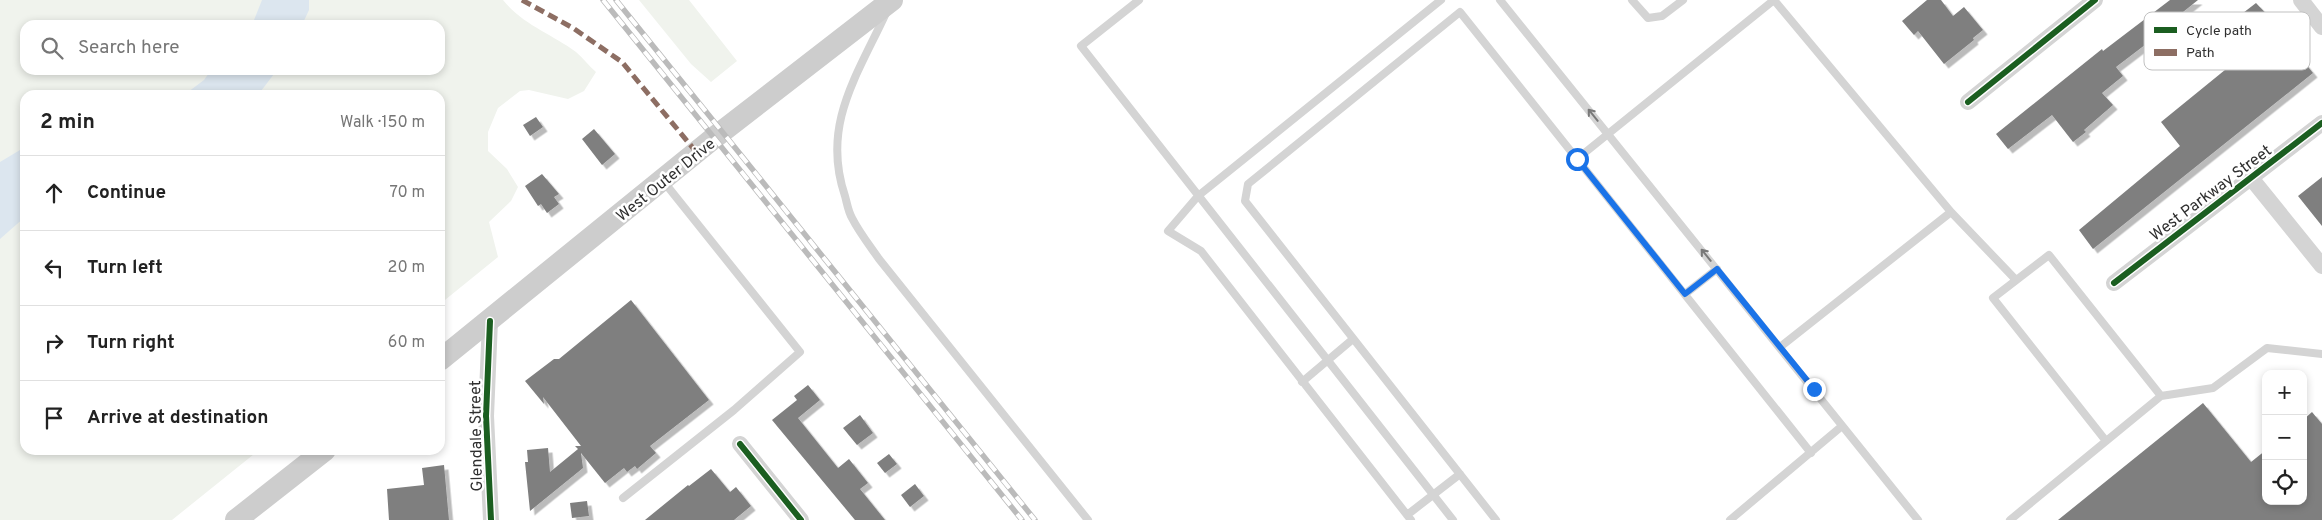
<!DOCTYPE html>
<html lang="en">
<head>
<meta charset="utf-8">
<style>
	:root { --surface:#fff; --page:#f2f2f2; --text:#222; --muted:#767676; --line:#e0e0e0 }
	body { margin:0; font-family:Overpass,sans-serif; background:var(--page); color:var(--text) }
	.controls { position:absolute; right:15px; bottom:15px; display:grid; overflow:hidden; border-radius:10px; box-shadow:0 2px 8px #0003 }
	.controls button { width:45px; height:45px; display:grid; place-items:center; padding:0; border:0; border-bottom:1px solid var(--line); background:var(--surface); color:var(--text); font:25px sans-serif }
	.stop { position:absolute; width:15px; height:15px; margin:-11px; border:4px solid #1a73e8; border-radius:50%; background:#fff }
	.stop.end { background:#1a73e8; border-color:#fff; box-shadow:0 1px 5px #0008 }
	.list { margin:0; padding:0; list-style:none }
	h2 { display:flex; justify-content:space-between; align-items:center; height:65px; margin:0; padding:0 20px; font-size:21px }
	h2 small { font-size:16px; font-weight:400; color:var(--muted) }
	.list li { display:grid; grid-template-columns:32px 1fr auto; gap:15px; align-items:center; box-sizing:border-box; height:75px; padding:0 20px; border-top:1px solid var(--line) }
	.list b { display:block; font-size:19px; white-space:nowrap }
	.list em { font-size:16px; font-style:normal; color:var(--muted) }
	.icon { flex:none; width:28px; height:28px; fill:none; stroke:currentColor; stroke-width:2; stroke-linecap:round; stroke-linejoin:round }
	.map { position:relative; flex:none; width:2322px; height:520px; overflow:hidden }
	.search { position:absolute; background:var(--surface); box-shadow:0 2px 8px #0003; left:20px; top:20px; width:425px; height:55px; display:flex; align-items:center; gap:12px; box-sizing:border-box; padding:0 18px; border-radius:15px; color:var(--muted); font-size:19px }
	.panel { position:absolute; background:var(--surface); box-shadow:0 2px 8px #0003; left:20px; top:90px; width:425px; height:365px; border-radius:15px }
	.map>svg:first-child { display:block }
	.green { fill:#f0f3ed; fill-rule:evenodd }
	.water { fill:#dce6ef }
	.building { fill:#7f7f7f; filter:url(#shadow) }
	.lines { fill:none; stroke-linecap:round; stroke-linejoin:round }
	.lane { stroke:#d4d4d4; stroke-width:8 }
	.street { stroke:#d4d4d4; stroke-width:16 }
	.secondary { stroke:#cdcdcd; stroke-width:22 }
	.rail-casing { stroke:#bbb; stroke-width:5.5 }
	.rail { stroke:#fff; stroke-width:4; stroke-dasharray:11; stroke-linecap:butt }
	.quiet { stroke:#8d6e63; stroke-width:5; stroke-dasharray:10 5; stroke-linecap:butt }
	.cycleway-casing { stroke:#fff; stroke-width:9 }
	.cycleway { stroke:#1b5e20; stroke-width:6 }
	.oneway { stroke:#797979 }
	.route { stroke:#1a73e8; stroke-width:6 }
	.labels { text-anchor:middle; stroke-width:5; stroke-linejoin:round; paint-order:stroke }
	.street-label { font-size:16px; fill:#2f2f2f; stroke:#fff }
	.key { fill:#fff; stroke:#c1c1c1; stroke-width:1 }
	.key-label { font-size:14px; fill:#2f2f2f }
</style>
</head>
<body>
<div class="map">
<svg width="2322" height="520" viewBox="0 0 2322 520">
	<defs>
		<filter id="shadow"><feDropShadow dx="4.5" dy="4.5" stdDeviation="0" flood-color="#0004"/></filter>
	</defs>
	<rect width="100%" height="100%" fill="#fff"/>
	<path class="green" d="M0,0H503C523,25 552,34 576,52C583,58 589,66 596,72L584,91L568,99L529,90L520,91L498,108L488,132V151L507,169L518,187L511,201L489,222L498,257L440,304V95H25V450H259L172,520H0ZM25,25H440V70H25Z
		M639,0H689L737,61L711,82L691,64Z"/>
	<path class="water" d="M262,0H309V10L302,25H252Z
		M211,70H277L258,95H184L204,80Z
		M25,147V217L0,239V162Z"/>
	<path class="building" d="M1927,0H1941L1953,16L1964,7L1983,30L1973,38L1974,40L1944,64L1918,31L1914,35L1902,21Z
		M2170,0H2198L2173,20L2175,22L2116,67L2123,76L2102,93L2113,105L2084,130L2086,132L2073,142L2052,115L2008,149L1996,134L2102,49L2103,51Z
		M2256,3L2278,26L2289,40L2287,41L2313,73L2093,249L2079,230L2180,146L2161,122L2263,39L2243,13Z
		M536,117L543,127L530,136L523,125Z
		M594,129L615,154L602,165L582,139Z
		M542,174L559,194L554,197L559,204L547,213L541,204L538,206L525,186Z
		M2322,177V226L2298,196Z
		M631,300L709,400L650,446L656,453L637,469L635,466L627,472L624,468L605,483L581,453L583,468L530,511L525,462H528L527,450L548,448L550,472L578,449L575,446H581L543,397L544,404L525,381L554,359H559Z
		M808,385L820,400L798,418L838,468L849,459L868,483L860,489L885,520H855L772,420L797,400L794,396Z
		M2203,403L2251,462L2266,450V501H2303V420L2312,412L2322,424V520H2058Z
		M860,415L873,433L857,445L843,428Z
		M889,454L897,464L885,473L877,463Z
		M444,465L449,520H389L387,489L424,485L422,468Z
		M711,469L730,492L736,487L751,506L734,520H645L688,485L689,486Z
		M915,484L924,496L910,507L901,495Z
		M587,501L589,516L572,518L570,503Z"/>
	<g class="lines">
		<path class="lane" d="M1139,0L1081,46L1453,520
			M1500,0L1918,520
			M1632,0L1648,18L1662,16L1683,0
			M1774,0L1951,212L1780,347
			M886,13C857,76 821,125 845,196C847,203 848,211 852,218C859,232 870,246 879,259L1088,520
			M1577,159L1774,0
			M1951,212L2016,280
			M1685,294L1717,269
			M1302,382L1353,339
			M2106,441L1993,298L2049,255L2161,396
			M623,498L734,410L800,352L664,182
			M1407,515L1460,474
			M1411,520L1201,251L1168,231L1198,196L1441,0
			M1496,520L1245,201L1248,184L1460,12L1811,453
			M1730,520L1842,426
			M2010,520L2161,396L2213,388L2267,348L2322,354"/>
		<path class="street" d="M2301,0L2322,27
			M1968,102L2095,0
			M2251,178L2322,266
			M2114,283L2322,123
			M490,321L486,416L491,520
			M740,444L801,520"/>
		<path class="secondary" d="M440,360L715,137L892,0
			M236,520L325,450"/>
		<defs>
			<path id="rail" d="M603,0L1022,520
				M616,0L1035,520"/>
		</defs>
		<use href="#rail" class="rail-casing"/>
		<use href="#rail" class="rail"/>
		<path class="quiet" d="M522,0L573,28L622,62L697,153"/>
		<defs>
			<path id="cycleway" d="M1968,102L2095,0
				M2114,283L2322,123
				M490,321L486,416L491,520
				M740,444L801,520"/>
		</defs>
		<use href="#cycleway" class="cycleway-casing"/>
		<use href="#cycleway" class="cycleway"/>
	</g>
	<defs><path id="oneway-shaft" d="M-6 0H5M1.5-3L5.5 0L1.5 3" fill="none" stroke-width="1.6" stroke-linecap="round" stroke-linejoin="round" transform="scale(1.25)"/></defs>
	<g class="oneway">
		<use href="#oneway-shaft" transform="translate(1593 115) rotate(-129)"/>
		<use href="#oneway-shaft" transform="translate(1706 255) rotate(-129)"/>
	</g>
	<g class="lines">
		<path class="route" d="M1577,159L1685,294L1717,269L1814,389"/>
	</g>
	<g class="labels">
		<g class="street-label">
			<text transform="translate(665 179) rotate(-39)" y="6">West Outer Drive</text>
			<text transform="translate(2210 192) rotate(-37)" y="6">West Parkway Street</text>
			<text transform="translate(475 436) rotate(-91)" y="6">Glendale Street</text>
		</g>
	</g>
	<rect x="2144" y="12" width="166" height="58" rx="8" class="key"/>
	<rect x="2154" y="27" width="23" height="6" fill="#1b5e20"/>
	<rect x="2154" y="49" width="23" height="7" fill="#8d6e63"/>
	<g class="key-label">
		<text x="2186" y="35">Cycle path</text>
		<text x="2186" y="57">Path</text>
	</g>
</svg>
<div class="controls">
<button>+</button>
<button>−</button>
<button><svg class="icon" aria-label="locate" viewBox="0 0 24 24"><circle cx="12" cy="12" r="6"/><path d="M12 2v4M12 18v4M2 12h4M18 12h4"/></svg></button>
</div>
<div class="stop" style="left:1577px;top:159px"></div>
<div class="stop end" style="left:1814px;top:389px"></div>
<div class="search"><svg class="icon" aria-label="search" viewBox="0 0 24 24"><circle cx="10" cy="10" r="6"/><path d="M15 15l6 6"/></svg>Search here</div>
<section class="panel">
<h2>2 min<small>Walk · 150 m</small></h2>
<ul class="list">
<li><svg class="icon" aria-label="ahead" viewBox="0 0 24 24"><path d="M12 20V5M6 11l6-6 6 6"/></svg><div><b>Continue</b></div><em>70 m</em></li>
<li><svg class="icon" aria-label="left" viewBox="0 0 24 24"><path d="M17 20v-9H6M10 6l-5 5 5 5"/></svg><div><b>Turn left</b></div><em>20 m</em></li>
<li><svg class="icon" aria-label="right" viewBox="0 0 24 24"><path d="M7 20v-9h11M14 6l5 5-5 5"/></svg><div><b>Turn right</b></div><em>60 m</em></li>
<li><svg class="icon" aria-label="arrive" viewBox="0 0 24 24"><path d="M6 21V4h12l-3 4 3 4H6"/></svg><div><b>Arrive at destination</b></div></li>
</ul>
</section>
</div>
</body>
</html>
